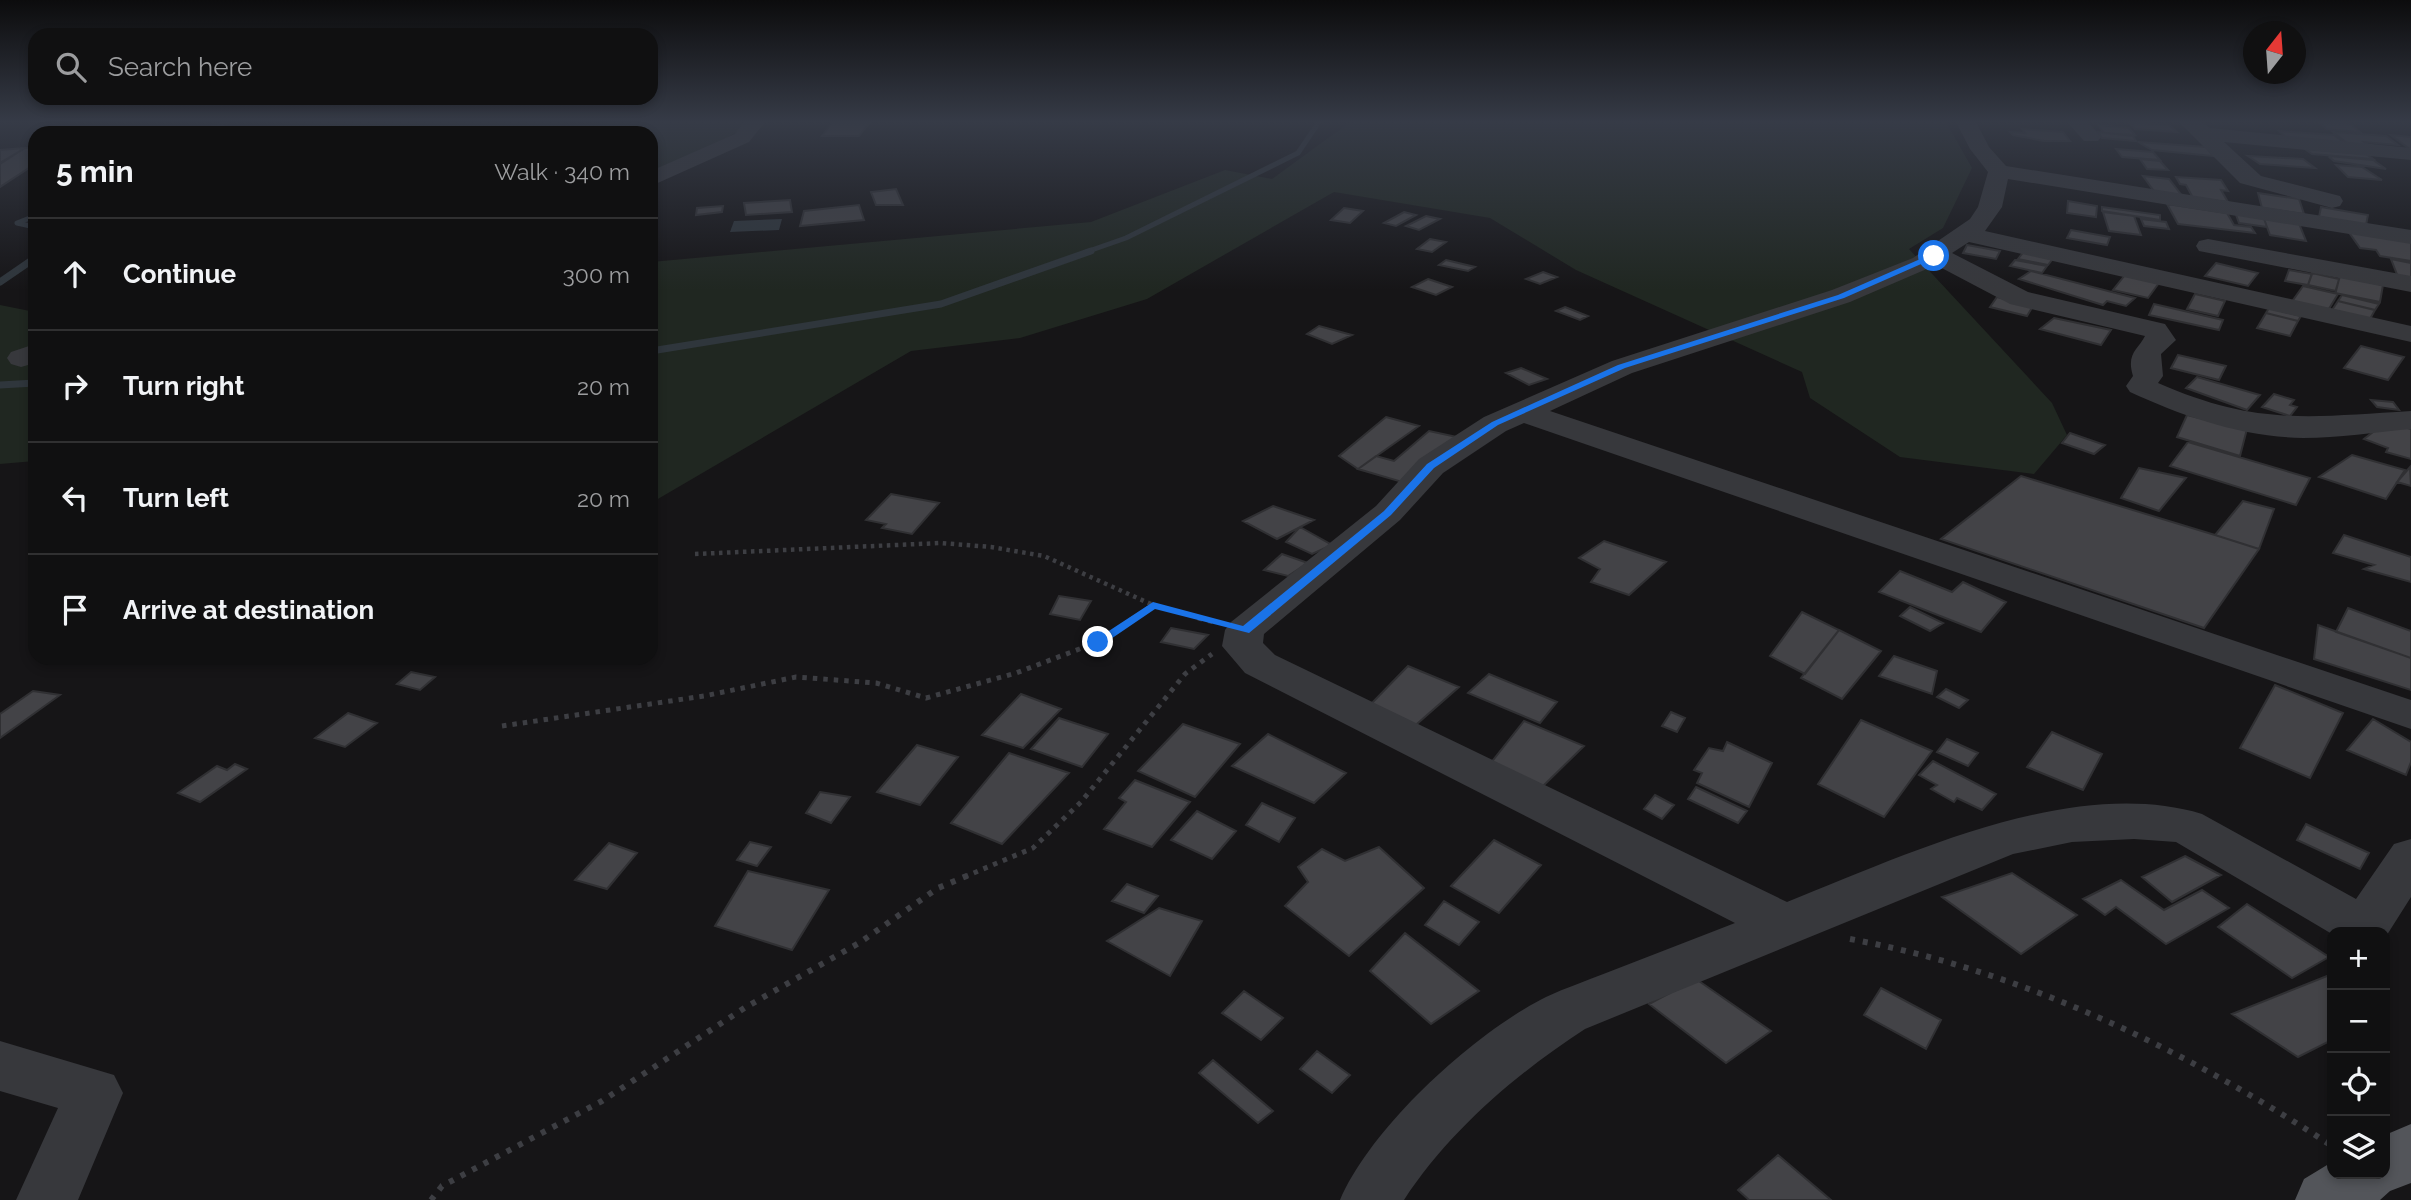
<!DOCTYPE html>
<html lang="en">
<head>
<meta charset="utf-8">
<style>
	:root { --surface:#101011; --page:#1e1e1f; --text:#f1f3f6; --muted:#9c9d9f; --line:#303031 }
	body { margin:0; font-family:Raleway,sans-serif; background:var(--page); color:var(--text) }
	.controls { position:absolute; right:21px; bottom:21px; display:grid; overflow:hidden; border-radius:14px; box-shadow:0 4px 10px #0003 }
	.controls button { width:63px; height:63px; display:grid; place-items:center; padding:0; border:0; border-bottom:2px solid var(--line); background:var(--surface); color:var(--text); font:35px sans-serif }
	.compass { position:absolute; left:2243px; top:21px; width:63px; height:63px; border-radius:50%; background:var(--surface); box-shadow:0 4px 10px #0003; rotate:17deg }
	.stop { position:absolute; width:21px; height:21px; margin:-16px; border:5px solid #1a73e8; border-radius:50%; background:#fff }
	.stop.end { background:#1a73e8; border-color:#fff; box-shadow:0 2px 7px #0008 }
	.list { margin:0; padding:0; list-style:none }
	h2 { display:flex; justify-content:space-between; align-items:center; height:91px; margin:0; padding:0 28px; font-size:30px }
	h2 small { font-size:23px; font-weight:400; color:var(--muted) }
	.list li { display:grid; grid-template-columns:46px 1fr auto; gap:21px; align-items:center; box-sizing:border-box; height:112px; padding:0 28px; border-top:2px solid var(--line) }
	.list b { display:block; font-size:26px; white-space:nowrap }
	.list em { font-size:23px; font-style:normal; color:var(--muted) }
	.icon { flex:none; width:38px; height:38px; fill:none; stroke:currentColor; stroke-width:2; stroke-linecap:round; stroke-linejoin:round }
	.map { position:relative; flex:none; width:2411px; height:1200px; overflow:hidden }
	.search { position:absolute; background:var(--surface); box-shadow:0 4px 10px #0003; left:28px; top:28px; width:630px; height:77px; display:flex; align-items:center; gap:18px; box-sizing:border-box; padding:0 24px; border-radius:21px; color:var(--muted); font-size:26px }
	.panel { position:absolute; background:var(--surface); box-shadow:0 4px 10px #0003; left:28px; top:126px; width:630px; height:539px; border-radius:21px }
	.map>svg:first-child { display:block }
	.green { fill:#202721 }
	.water { fill:#2f363c }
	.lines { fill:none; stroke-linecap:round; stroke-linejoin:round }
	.stream-far1 { stroke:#2f363c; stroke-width:5 }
	.stream { stroke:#2f363c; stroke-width:7 }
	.building { fill:#434347; stroke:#303033; stroke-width:2 }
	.path-far2 { stroke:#3d3e43; stroke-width:4.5; stroke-dasharray:3.5 4.5; stroke-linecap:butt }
	.path-far1 { stroke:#3d3e43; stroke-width:5; stroke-dasharray:4.5 6; stroke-linecap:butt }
	.path { stroke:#3d3e43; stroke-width:6; stroke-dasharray:5 8; stroke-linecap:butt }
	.minor { fill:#37383c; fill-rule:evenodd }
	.major { fill:#53555a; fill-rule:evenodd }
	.route { fill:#1a73e8 }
</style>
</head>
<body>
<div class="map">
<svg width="2411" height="1200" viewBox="0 0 2411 1200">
	<rect width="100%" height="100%" fill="#161517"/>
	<path class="green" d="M291,122H564L562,126L614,122H746L743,128L704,152L651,177V133H243Z
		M1350,122H1946L1972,168L1943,228L1909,249L2052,403L2067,435L2034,474L1900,457L1810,398L1802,372L1576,270L1490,218L1334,192L1147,299L1020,338L911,351L651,503V262L1091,222L1225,170L1272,179Z
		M0,305L35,312V461L0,464Z"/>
	<path class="water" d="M782,219L779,230L730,232L734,221Z"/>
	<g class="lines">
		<path class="stream-far1" d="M199,133L227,122
			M35,216L17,223L35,227
			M1086,252L1126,238L1298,153L1319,122"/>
		<path class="stream" d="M0,282L35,258
			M651,351L941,304L1091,251
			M0,385L35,383"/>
	</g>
	<path class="building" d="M833,122H870L859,136H822Z
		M2129,122L2169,125L2177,132L2135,129Z
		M2319,122H2348L2360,132L2327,129Z
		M2098,125L2129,128L2135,135L2104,133Z
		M2022,129L2063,132L2070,141H2044L2013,135L2010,132L2025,133Z
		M2279,131L2334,135L2347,145L2287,138Z
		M2098,132L2133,136L2136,141L2102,138Z
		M2333,132L2386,136L2398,145L2364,142L2372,148L2352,147Z
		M2391,135L2411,137V150Z
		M2138,142L2206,147L2213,156L2152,150Z
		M25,148L0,163V150Z
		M25,148H35V164L0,187V164Z
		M2116,149L2153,152L2160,160L2122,157Z
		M2305,149L2366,154L2373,159L2312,154Z
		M2248,156L2303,159L2315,168L2260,164Z
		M2328,156L2373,160L2386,169L2334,161Z
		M2140,159L2160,161L2168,170L2147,169Z
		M2336,165L2362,167L2382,180L2348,177Z
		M2143,176L2169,179L2183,197L2156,194Z
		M2176,177L2221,180L2228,191L2221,190L2228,202L2193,198L2186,185L2180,184Z
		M896,189L903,205H876L871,192Z
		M2258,193L2299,199L2304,214L2262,208Z
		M790,200L792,212L746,215L744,203Z
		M2068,201L2097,206L2096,217L2067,213Z
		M2167,204L2227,213L2234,225L2251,227L2255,233L2178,224Z
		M859,205L864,220L800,226L804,211Z
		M723,206L722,212L696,215L697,208Z
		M2102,207L2160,215V220L2102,211Z
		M2321,207L2368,215L2366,225L2319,217Z
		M1344,208L1363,211L1350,223L1331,220Z
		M1404,212L1416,215L1396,226L1384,223Z
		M2103,212L2134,216L2141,235L2109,231Z
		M2235,212L2263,216L2267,227L2239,223Z
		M1426,216L1440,219L1419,230L1406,226Z
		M2263,216L2298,221L2306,241L2270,235Z
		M2141,219L2166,222L2169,229L2144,226Z
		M2071,230L2110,237L2107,245L2067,238Z
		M2348,231L2411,240V261L2380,256L2376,250L2360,248Z
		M1430,239L1446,242L1432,252L1417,249Z
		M1967,245L2000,251L1996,259L1963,253Z
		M2025,250L2055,256L2048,265L2018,259Z
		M2391,259L2411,263V284L2400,282Z
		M1446,260L1475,267L1468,271L1439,265Z
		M2015,260L2047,266L2042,273L2010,266Z
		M2216,263L2258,273L2248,286L2205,276Z
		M2289,270L2312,274L2308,285L2285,281Z
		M2031,271L2135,298L2126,306L2107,301L2103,305L2019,279Z
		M1543,272L1557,277L1540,284L1526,279Z
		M2312,273L2339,279L2336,291L2308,285Z
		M2125,275L2159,283L2148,298L2113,290Z
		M2340,276L2383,285L2380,302L2335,293Z
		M1428,279L1452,287L1436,295L1412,287Z
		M2303,286L2338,294L2327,312L2291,303Z
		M2195,294L2225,301L2218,316L2187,309Z
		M2342,295L2379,304L2375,310L2338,301Z
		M1997,297L2033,306L2027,316L1990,307Z
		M2338,301L2375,310L2370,319L2332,310Z
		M2154,304L2223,320L2219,330L2149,315Z
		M1565,307L1588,316L1580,320L1556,311Z
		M2269,308L2301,316L2298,321L2266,313Z
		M2266,313L2298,321L2290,336L2257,328Z
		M2054,318L2111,330L2101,345L2040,329Z
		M1319,326L1352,335L1332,344L1307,334Z
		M2361,346L2404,357L2388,380L2344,368Z
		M2178,355L2226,366L2219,380L2171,368Z
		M1521,368L1547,379L1529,385L1506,373Z
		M2197,377L2260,395L2247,410L2186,388Z
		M2274,394L2294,400L2290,405L2297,407L2290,416L2262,407Z
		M2371,400L2393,402L2399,410L2377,407Z
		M2187,415L2247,429L2240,456L2177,437Z
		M1386,417L1419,426L1358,469L1339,456Z
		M2386,422L2411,429V459L2386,452L2388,448L2364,439Z
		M1429,431L1457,437L1402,482L1358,469L1376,456L1394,461Z
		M2070,433L2105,445L2094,454L2062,443Z
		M2188,442L2310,478L2296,505L2170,466Z
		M2352,455L2405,470L2386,499L2319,477Z
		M2410,467L2411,486L2397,482Z
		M2139,468L2186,478L2159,511L2121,498Z
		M2021,476L2215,535L2259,549L2204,628L1941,539Z
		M891,494L939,503L912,534L882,528L886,524L866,520Z
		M2243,501L2274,509L2259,549L2215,535Z
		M1273,506L1314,520L1277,539L1243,521Z
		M1300,527L1332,545L1312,554L1286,542Z
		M2344,535L2411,557V582L2364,569L2374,565L2333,553Z
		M1604,541L1666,562L1629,595L1591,582L1600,569L1579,558Z
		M1282,554L1308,563L1288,576L1264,570Z
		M1900,571L1952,592L1963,582L2006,602L1981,632L1879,592Z
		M1059,596L1091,601L1080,620L1050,614Z
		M1910,607L1943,623L1930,631L1900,616Z
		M2348,608L2411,631V658L2336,632Z
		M1802,612L1839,630L1805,674L1770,656Z
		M2318,625L2411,658V690L2314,659Z
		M1171,628L1208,635L1194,649L1161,642Z
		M1839,630L1881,651L1842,699L1801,678Z
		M1894,656L1937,671L1932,694L1879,676Z
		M1408,666L1459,687L1410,730L1368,707Z
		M411,672L435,677L420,690L397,684Z
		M1489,674L1557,702L1540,723L1468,693Z
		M2275,685L2343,713L2310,778L2240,748Z
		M1946,689L1968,700L1959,708L1937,697Z
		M33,691L60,695L0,738V714Z
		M1021,694L1061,709L1023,748L982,735Z
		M1671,712L1685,718L1677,732L1662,726Z
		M348,713L377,723L345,747L315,738Z
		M1059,718L1108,734L1082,767L1031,749Z
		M2373,719L2411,742V762L2406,775L2347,750Z
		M1861,720L1932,751L1884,817L1818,784Z
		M1524,721L1584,746L1542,787L1490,764Z
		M1183,724L1240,744L1195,797L1138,771Z
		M2052,732L2102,754L2083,790L2027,767Z
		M1268,734L1346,773L1314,803L1232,766Z
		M1947,739L1978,753L1968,766L1937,752Z
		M1727,742L1772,763L1749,807L1697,783L1702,773L1694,770L1709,748L1723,751Z
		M917,745L958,757L920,805L877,792Z
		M1009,753L1069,773L1002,844L951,823Z
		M1933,761L1996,794L1982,810L1957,798L1954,802L1931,789L1937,785L1919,775Z
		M235,764L247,769L200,802L178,793L217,766L227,770Z
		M1135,780L1190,802L1152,847L1104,829L1126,802L1119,798Z
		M1696,787L1747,811L1738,823L1688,799Z
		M820,792L850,797L831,823L806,813Z
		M1655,795L1674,805L1662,819L1644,809Z
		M1262,803L1295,818L1279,842L1246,825Z
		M1197,811L1236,831L1212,859L1171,840Z
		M2306,824L2369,853L2360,869L2297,840Z
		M1494,840L1541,865L1499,913L1451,886Z
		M750,842L771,847L757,866L737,860Z
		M609,843L637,853L607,889L575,880Z
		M1379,847L1424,888L1349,956L1285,906L1308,882L1298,867L1322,849L1345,861Z
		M2185,856L2221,875L2172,902L2142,877Z
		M748,871L829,890L792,950L715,926Z
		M2012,873L2077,915L2021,954L1942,897Z
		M2121,880L2164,910L2202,890L2229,908L2166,944L2116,907L2105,915L2083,899Z
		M1127,884L1158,896L1144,913L1112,901Z
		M1444,901L1479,922L1459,945L1425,925Z
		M2247,904L2329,957L2292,978L2218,927Z
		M1159,908L1202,921L1170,976L1107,941Z
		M1405,933L1479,991L1431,1024L1370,971Z
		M2332,974V1040L2298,1057L2232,1014Z
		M1696,979L1771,1031L1726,1063L1649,1004Z
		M1881,988L1941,1020L1926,1049L1864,1015Z
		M1244,991L1283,1018L1261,1040L1222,1013Z
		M1317,1051L1350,1075L1332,1093L1300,1069Z
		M1213,1060L1273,1111L1258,1123L1199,1073Z
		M1778,1155L1831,1200H1749L1738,1190Z"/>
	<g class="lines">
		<path class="path-far2" d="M695,554L941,543L991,547L1044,556L1153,605L1205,619
			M1132,619L1153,605"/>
		<path class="path-far1" d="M1198,618L1214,622
			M502,726L704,696L796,677L876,683L926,698L1016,673L1098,642L1134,618
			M964,877L1033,848L1081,802L1185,674L1212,654"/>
		<path class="path" d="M1850,939C2023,971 2186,1050 2332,1146
			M431,1200L442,1186L602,1101L746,1007L859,943L938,888L969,875"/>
		<path class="minor" d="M744,122H765L749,142L651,186V171L735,134Z
			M1956,122H1976L1989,147L2006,166L2411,230V244L2008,179L2002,207L1985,231L2411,326V342L1969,242L1952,253L2028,292L2165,324L2176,340L2161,354L2163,376L2158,383C2256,426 2309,417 2411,411V429C2375,432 2339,438 2303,438C2243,437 2184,417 2130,392L2126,386L2133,376C2126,353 2138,350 2145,336L2010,304L1936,265L1850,302L1632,373L1550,411L2411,700V729L1524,423L1506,431L1443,473L1400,520L1264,634L1263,643L1275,655L1787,902C1906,855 2072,775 2202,814L2356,899L2394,844L2411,839V897L2385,938V932L2332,934L2176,842L2134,839L2072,842L2013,854L1585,1029C1517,1073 1449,1131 1404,1200H1340C1372,1126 1474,1033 1546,997C1565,988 1586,981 1606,973C1649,956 1692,940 1735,923L1245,673L1222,646L1225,630L1231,622L1376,506L1419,459L1484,417L1612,361L1832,290L1913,258L1970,219L1978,207L1988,172L1970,149Z
			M2067,122H2088L2101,137L2098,141H2084Z
			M2179,122H2202L2210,128L2411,148V160L2224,142L2261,176L2340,196L2343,201L2340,206L2332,208L2240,183Z
			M2208,239L2411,276V292L2199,251L2196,246L2199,241Z
			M35,344V363L21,367L11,364L7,358L11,352Z
			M0,1041L114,1075L123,1093L78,1200H16L58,1108L0,1091Z"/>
		<path class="major" d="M2411,1124V1183L2390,1191L2380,1200H2295L2304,1179L2332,1162V1174H2385V1135Z"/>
	</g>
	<linearGradient id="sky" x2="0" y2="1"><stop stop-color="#0c0c0d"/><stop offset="0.42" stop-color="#363b47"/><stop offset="1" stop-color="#363b47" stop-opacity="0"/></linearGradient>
	<rect width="2411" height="290" fill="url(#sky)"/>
	<path class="route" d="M1934,253L1937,257L1844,298L1625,368L1498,425L1434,468L1391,515L1249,633L1155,609L1102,645L1092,642L1153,602L1243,626L1384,511L1427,464L1492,422L1618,365L1838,295Z"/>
</svg>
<div class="controls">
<button>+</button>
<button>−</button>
<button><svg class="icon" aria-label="locate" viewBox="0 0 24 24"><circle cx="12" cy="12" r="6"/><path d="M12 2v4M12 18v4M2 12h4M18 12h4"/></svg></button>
<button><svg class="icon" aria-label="layers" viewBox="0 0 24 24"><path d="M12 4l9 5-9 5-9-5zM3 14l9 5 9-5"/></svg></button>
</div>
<svg class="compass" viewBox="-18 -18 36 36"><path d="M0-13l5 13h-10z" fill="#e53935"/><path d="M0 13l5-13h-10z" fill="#9c9d9f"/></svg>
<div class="stop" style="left:1934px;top:256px"></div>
<div class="stop end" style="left:1098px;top:642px"></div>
<div class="search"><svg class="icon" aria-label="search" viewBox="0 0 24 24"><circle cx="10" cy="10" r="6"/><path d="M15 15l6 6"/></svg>Search here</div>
<section class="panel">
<h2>5 min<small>Walk · 340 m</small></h2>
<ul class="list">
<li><svg class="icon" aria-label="ahead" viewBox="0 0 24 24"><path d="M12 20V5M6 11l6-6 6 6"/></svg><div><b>Continue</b></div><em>300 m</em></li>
<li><svg class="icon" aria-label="right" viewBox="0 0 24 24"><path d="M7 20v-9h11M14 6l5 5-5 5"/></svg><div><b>Turn right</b></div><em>20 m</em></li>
<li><svg class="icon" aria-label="left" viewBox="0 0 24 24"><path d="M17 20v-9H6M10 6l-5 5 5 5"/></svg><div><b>Turn left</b></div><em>20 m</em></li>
<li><svg class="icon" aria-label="arrive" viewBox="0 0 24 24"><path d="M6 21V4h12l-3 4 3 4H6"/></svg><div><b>Arrive at destination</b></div></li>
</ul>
</section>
</div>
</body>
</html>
